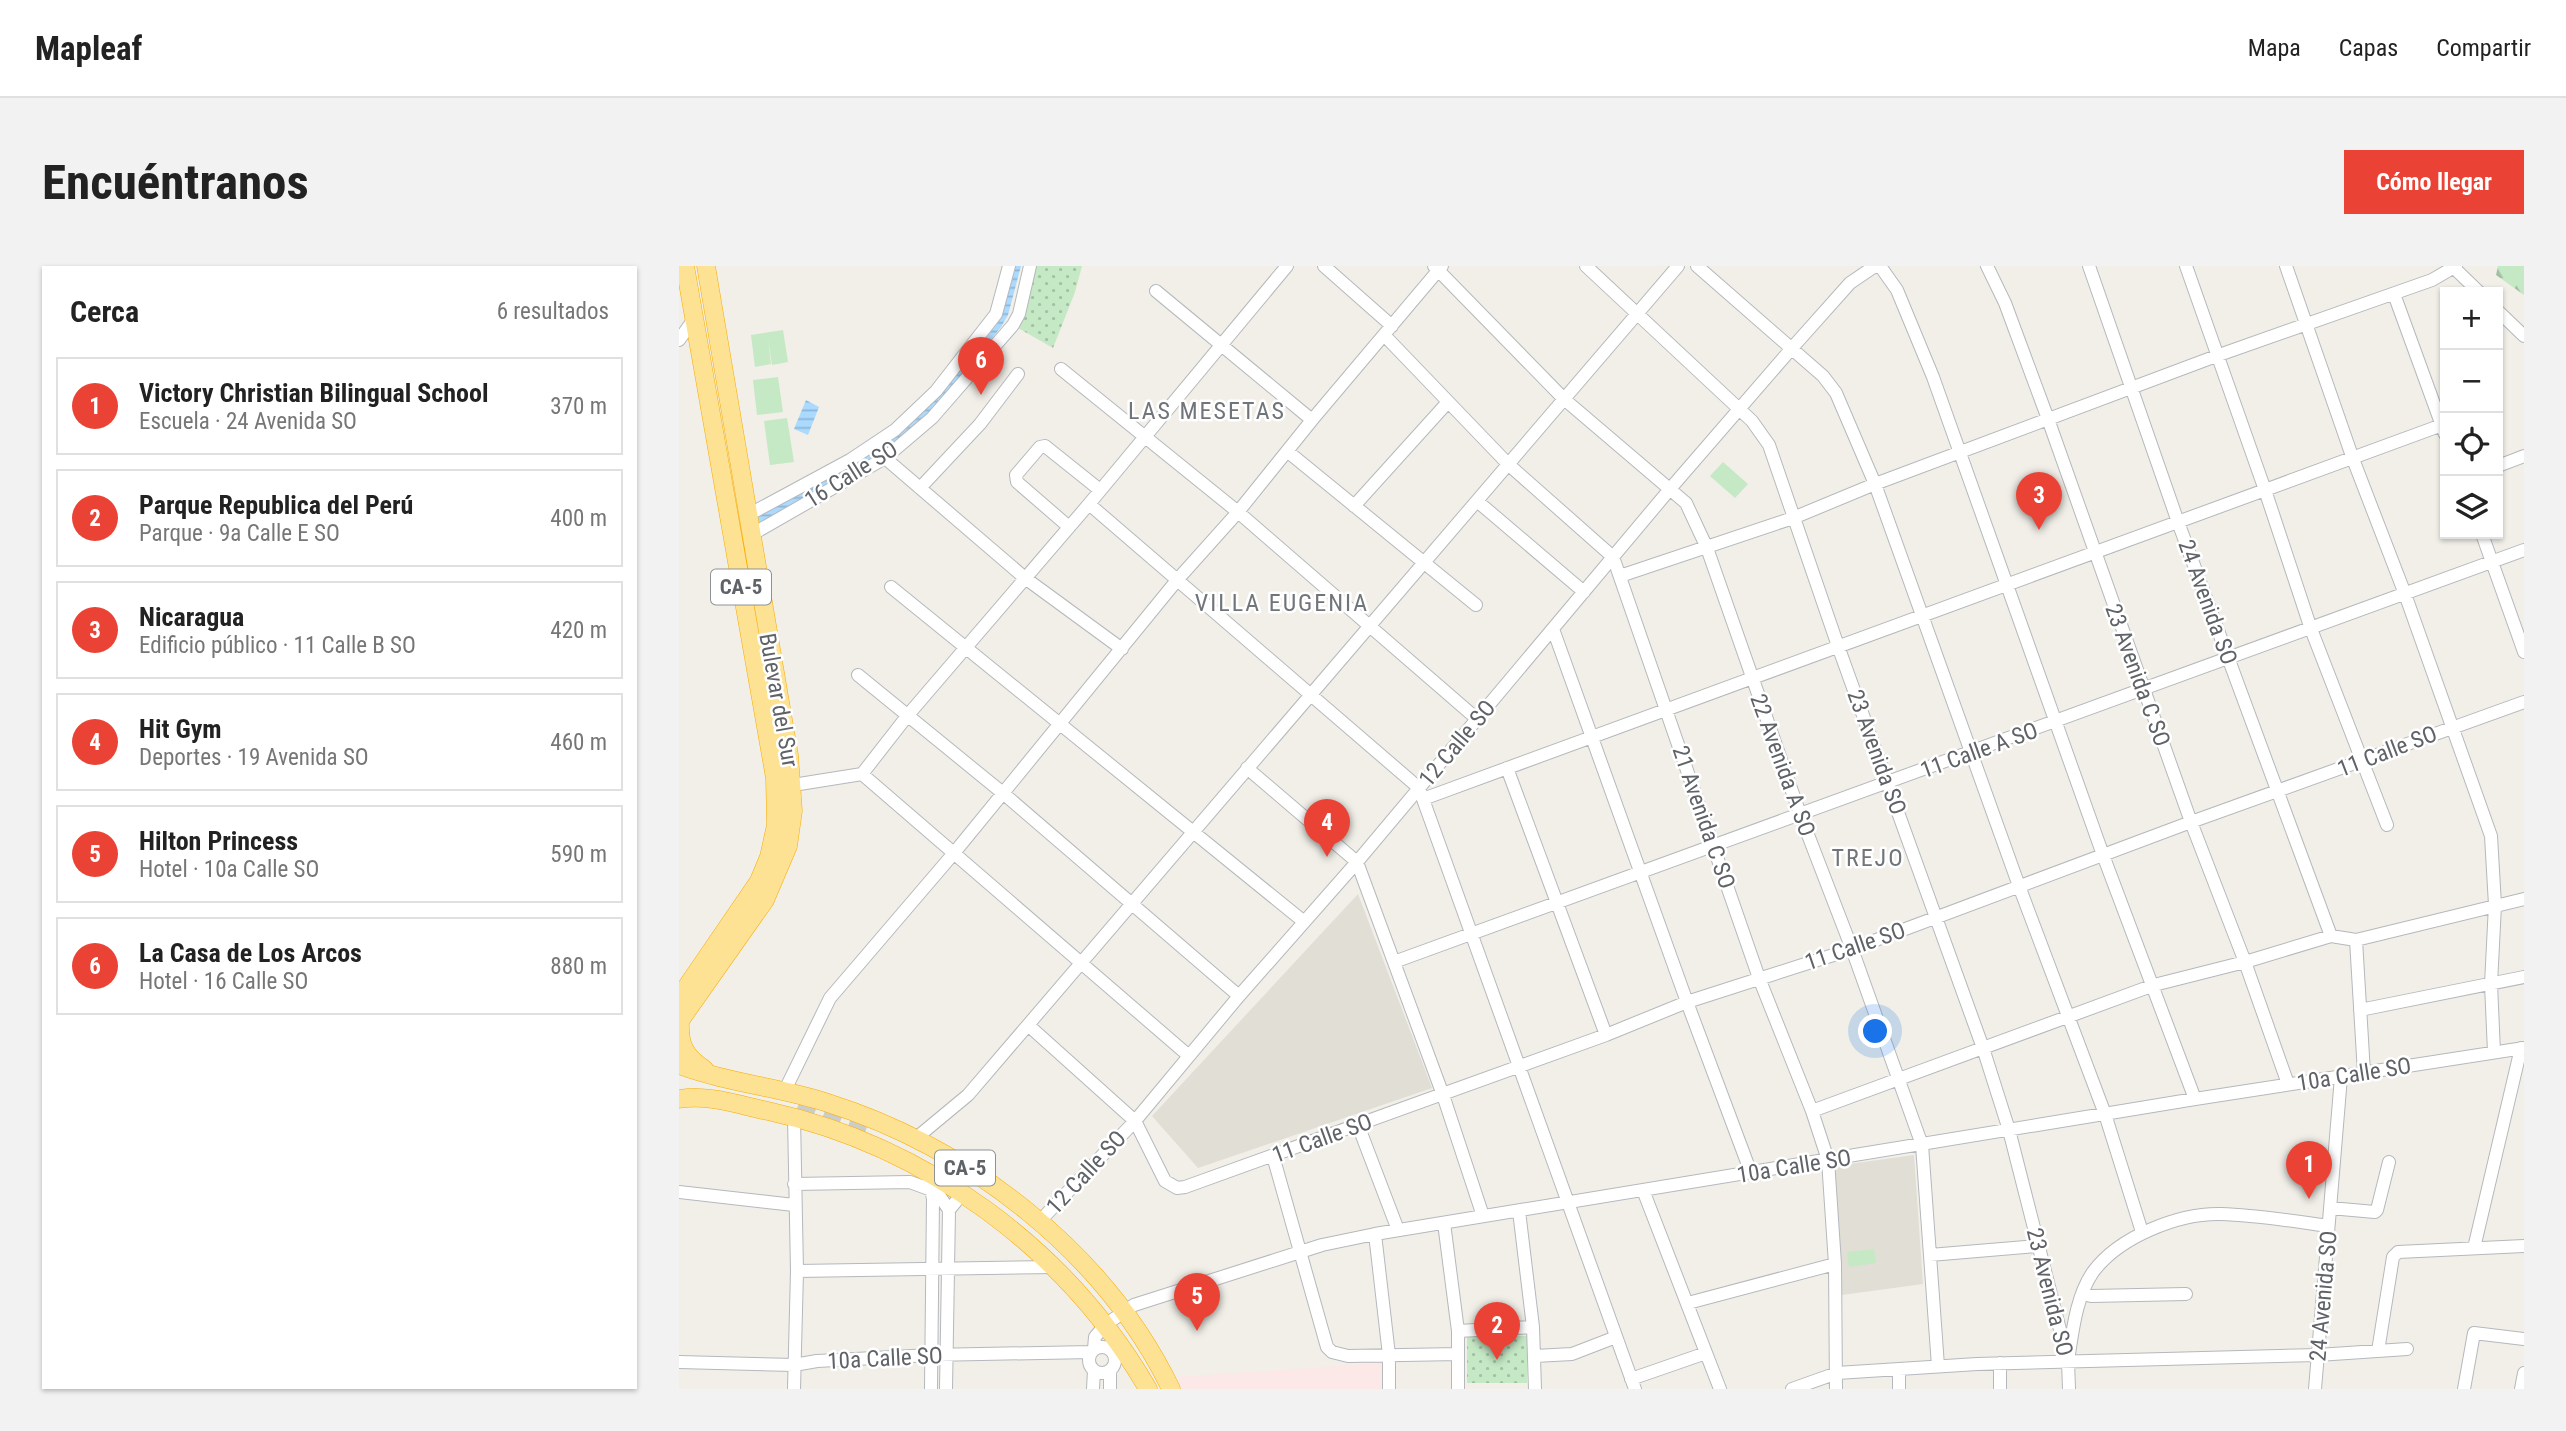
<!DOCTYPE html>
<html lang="es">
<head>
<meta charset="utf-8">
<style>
	:root { --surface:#fff; --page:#f2f2f2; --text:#222; --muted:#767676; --line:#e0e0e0; --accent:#ea4335 }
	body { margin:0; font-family:"Roboto Condensed",sans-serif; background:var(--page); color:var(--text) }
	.controls { position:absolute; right:21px; top:21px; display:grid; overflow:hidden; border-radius:0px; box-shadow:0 2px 5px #0004 }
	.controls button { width:63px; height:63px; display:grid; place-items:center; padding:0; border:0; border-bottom:2px solid var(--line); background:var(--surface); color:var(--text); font:35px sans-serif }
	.you { position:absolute; left:1197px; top:766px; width:24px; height:24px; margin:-18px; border:5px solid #fff; border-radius:50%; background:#1a73e8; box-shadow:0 0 0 10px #1a73e833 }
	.badge { display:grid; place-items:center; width:46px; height:46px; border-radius:50%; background:var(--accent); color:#fff; font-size:23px; font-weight:700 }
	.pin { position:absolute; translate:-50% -58px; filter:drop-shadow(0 2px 4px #0008) }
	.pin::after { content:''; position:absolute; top:37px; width:24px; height:21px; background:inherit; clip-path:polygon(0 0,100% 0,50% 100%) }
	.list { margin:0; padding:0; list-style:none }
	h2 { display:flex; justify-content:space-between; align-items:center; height:91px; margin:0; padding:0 28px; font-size:30px }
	h2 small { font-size:23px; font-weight:400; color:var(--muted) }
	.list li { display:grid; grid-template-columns:46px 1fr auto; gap:21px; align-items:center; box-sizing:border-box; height:98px; margin:0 14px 14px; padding:0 14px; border:2px solid var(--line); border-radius:0px }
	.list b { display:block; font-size:26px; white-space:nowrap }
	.list p { margin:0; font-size:23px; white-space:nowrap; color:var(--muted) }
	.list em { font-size:23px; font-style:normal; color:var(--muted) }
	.icon { flex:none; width:38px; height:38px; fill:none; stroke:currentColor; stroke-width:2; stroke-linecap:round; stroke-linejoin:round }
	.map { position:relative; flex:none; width:1845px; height:1123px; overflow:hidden; border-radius:0px }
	header { display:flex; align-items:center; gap:42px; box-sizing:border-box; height:98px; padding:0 35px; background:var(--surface); border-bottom:2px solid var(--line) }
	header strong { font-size:33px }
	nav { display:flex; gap:38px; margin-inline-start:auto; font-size:24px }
	.intro { display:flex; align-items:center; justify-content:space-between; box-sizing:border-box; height:168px; padding:0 42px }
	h1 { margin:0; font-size:49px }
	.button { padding:18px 32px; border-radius:0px; background:var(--accent); color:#fff; font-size:24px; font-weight:700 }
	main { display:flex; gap:42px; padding:0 42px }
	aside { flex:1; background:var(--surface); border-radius:0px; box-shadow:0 2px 5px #0004 }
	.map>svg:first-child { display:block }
	.education { fill:#e1ded6 }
	.medical { fill:#fce8e6 }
	.green { fill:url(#green-dots) }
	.forest { fill:url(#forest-firs) }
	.pitch { fill:#c5e8c5 }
	.water { fill:url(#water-rules) }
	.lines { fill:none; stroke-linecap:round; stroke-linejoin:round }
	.highway-tunnel { stroke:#ccccc8; stroke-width:18; stroke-dasharray:18 9; stroke-linecap:butt }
	.minor-casing { stroke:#b5b8bc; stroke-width:14 }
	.highway-casing { stroke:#f9ab00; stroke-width:19 }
	.minor { stroke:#fff; stroke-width:12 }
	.highway { stroke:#fde293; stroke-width:18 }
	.labels { text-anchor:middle; stroke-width:5; stroke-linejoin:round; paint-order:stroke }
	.shield { fill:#fff; stroke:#8f9295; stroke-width:2 }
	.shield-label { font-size:21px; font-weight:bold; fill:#5f6368 }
	.street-label { font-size:23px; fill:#5f6368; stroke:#fff }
	.neighbourhood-label { font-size:24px; letter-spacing:2px; fill:#70757a; stroke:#fff }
</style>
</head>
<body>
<header>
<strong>Mapleaf</strong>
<nav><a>Mapa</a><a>Capas</a><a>Compartir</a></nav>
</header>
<div class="intro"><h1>Encuéntranos</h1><a class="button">Cómo llegar</a></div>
<main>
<aside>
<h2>Cerca<small>6 resultados</small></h2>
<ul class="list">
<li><span class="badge">1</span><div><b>Victory Christian Bilingual School</b><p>Escuela · 24 Avenida SO</p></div><em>370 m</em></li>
<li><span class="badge">2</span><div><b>Parque Republica del Perú</b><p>Parque · 9a Calle E SO</p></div><em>400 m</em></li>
<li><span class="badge">3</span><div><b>Nicaragua</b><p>Edificio público · 11 Calle B SO</p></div><em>420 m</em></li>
<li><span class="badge">4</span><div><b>Hit Gym</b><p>Deportes · 19 Avenida SO</p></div><em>460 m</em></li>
<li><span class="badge">5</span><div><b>Hilton Princess</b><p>Hotel · 10a Calle SO</p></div><em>590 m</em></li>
<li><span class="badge">6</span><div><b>La Casa de Los Arcos</b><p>Hotel · 16 Calle SO</p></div><em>880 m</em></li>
</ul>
</aside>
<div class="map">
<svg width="1845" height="1123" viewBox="0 0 1845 1123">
	<defs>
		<pattern id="green-dots" width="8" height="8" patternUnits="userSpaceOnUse" patternTransform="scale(1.75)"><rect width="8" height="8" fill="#c5e8c5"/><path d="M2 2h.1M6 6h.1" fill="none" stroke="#a3c0a4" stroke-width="1.8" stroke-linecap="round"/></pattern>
		<pattern id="forest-firs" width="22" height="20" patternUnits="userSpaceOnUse" patternTransform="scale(1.75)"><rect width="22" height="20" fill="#c5e8c5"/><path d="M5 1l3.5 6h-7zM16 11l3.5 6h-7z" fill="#a3c0a4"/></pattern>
		<pattern id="water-rules" width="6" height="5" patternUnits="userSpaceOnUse" patternTransform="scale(1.75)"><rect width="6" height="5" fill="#aadaff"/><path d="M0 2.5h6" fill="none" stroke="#8eb4d2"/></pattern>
	</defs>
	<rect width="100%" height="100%" fill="#f1efe8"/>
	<path class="education" d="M679,628L753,822L519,902L473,850Z
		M1235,889L1244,1018L1163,1029L1156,900Z"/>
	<path class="medical" d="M703,1097V1123H500L496,1111Z"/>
	<path class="green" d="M349,0H403L396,26L374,82L334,59Z
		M788,1070H848V1117H788Z"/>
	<path class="forest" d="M1819,0H1845V29L1817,9Z"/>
	<path class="pitch" d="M104,64L109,96L93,99L89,73L92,98L76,101L72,69Z
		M99,111L104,146L78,149L74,114Z
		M108,152L115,196L91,199L85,155Z
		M1044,196L1069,218L1056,232L1031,210Z
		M1195,983L1197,997L1170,1001L1168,986Z"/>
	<path class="water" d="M337,0H342L329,49L322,61L255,144L228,168L198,189L75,260L74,254C124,226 192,194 234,156C265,127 291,91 318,58L324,46Z
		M127,134L140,141L129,169L115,163Z"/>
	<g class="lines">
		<path class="highway-tunnel" d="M119,840L195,867"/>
		<defs>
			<path id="minor" d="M645,0L713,60
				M755,0L885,133L1007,237L1028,282L1121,548L1173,683L1243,879L1259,1100
				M907,0L1073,155L1090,179L1159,380L1304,782L1330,864L1389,1095L1390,1123
				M1018,0L1144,110L1157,127L1196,218L1340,620L1426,848L1463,966
				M1201,0L1218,24L1254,111L1424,589L1516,833
				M1308,0L1326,37L1369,153L1512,556L1566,696L1609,818
				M1410,0L1499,256L1652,670
				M1507,0L1586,224L1632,363L1708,559
				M1607,0L1674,193L1726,328L1812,570L1816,639L1812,718L1815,786
				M1773,0L1800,26
				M477,25L633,154
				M1715,28L1766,168
				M1819,45L1845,70
				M706,70L830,199L934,291L1080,712L1133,845L1149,894L1156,998L1157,1123
				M0,74L15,53
				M382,103L559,246L798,453
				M608,185L797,339
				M203,186L206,192L346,312L443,383
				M1819,200L1845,190
				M241,222L301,158L339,108
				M798,235L905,326
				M410,238L740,522L956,1123
				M675,240L769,136
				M69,249L171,194L216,164L257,125L317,48L330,0
				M390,261L338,216L337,209L361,181L366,180L421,224
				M1803,268L1845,386
				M72,269L206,192L253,152L334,59L340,48L351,0
				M941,310L1114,252L1196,218L1540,89L1753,14L1777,0
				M212,321L624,655
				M874,363L1008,736L1072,907
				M179,409L325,528L560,730
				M568,502L678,596L764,829L804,950
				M828,502L927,769
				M183,508L510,790
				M114,519L183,508L229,449L410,238L608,0
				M744,533L1763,159
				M1677,674L1685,807
				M715,696L1845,284
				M1681,744L1845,711
				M349,759L456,855L486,915L498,922L506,921L927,769L1008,736L1173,683L1512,556L1845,436
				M106,824L151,732L275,587L499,313L559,246L633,154L763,0
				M1133,845L1475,719L1566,696L1652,670L1677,674L1845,633
				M115,851L118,1005L115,1123
				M679,859L719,964
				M236,873L289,829L999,0
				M594,890L648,1081L653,1086L669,1090L779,1088
				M249,907L254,933L252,1123
				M115,918L231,916L258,926L270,944
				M964,924L1041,1123
				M0,926L115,939
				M1651,942L1696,946L1698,944L1710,896
				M840,945L854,1061L856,1123
				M360,956L456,855L560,730L678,596L991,223L1113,82L1171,17L1196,0
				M765,957L779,1065V1123
				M696,968L710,1089V1123
				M1795,982L1842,782
				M1251,989L1359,980
				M118,1005L375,1001
				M1403,1028L1412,1030L1507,1028
				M1009,1037L1156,998
				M779,1065L854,1061
				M410 1094a13 13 0 1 1 26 0a13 13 0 1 1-26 0Z
				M415,1083L416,1071L426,1059L455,1039L643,979L696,968L1516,833L1845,782
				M1699,1085L1714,991L1719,986L1845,980
				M1390,1088C1394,1062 1398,1029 1414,1006C1440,971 1499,947 1542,948C1578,949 1614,955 1649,960
				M856,1090L893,1088L937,1071
				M0,1096L115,1099L138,1095L252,1089L412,1086
				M1321,1097V1123
				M1220,1103V1123
				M952,1113L1027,1087
				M267,1123L270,944L279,933L288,930
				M414,1123L415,1104
				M431,1123V1104
				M1113,1123L1158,1107L1298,1098L1639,1089L1728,1083
				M1636,1123L1662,811
				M1785,1123L1795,1067L1845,1073
				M1842,1123L1845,1107"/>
			<path id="highway" d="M0,732L80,615L90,591L97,559L96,512L6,0
				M1,755C0,778 5,790 25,803
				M0,756L86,634L109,580L114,545L110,489L27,0
				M0,799C48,817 101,821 149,837C291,882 427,988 492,1123
				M0,833C29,828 60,839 89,845C247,880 388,983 469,1123"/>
		</defs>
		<use href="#minor" class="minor-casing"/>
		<use href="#highway" class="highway-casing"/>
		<use href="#minor" class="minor"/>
		<use href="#highway" class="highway"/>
	</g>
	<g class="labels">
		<g class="shield">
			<rect x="32" y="303.5" width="60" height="35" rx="5"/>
			<rect x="256" y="884.5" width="60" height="35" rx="5"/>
		</g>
		<g class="shield-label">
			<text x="62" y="328">CA-5</text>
			<text x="286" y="909">CA-5</text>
		</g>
		<g class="street-label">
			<text transform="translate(172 208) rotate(-32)" y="8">16 Calle SO</text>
			<text transform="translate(1529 336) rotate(70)" y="8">24 Avenida SO</text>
			<text transform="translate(1459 409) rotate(70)" y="8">23 Avenida C SO</text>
			<text transform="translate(100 434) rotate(80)" y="8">Bulevar del Sur</text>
			<text transform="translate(778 477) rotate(-50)" y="8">12 Calle SO</text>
			<text transform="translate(1300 484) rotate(-20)" y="8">11 Calle A SO</text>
			<text transform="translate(1708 485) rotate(-21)" y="8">11 Calle SO</text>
			<text transform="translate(1198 486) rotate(70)" y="8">23 Avenida SO</text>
			<text transform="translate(1104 499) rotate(70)" y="8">22 Avenida A SO</text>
			<text transform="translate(1025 551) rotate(71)" y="8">21 Avenida C SO</text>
			<text transform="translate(1176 680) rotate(-19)" y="8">11 Calle SO</text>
			<text transform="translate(1675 808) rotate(-9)" y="8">10a Calle SO</text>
			<text transform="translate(643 872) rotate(-20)" y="8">11 Calle SO</text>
			<text transform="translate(1115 900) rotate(-9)" y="8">10a Calle SO</text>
			<text transform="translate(407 906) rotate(-47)" y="8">12 Calle SO</text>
			<text transform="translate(1371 1026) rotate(76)" y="8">23 Avenida SO</text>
			<text transform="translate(1644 1030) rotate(-85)" y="8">24 Avenida SO</text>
			<text transform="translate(206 1092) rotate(-3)" y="8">10a Calle SO</text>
		</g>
		<g class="neighbourhood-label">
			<text x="528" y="153">LAS MESETAS</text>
			<text x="603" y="345">VILLA EUGENIA</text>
			<text x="1189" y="600">TREJO</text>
		</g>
	</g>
</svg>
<div class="controls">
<button>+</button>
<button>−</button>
<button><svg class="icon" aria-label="locate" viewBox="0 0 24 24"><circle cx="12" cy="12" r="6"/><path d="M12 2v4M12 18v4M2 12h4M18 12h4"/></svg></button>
<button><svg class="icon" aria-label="layers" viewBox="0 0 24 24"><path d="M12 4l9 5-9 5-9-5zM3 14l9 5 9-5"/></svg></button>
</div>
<div class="you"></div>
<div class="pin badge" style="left:1630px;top:933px">1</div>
<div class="pin badge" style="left:818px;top:1094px">2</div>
<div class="pin badge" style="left:1360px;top:264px">3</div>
<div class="pin badge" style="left:648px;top:591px">4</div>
<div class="pin badge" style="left:518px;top:1065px">5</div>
<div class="pin badge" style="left:302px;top:129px">6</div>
</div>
</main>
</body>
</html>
